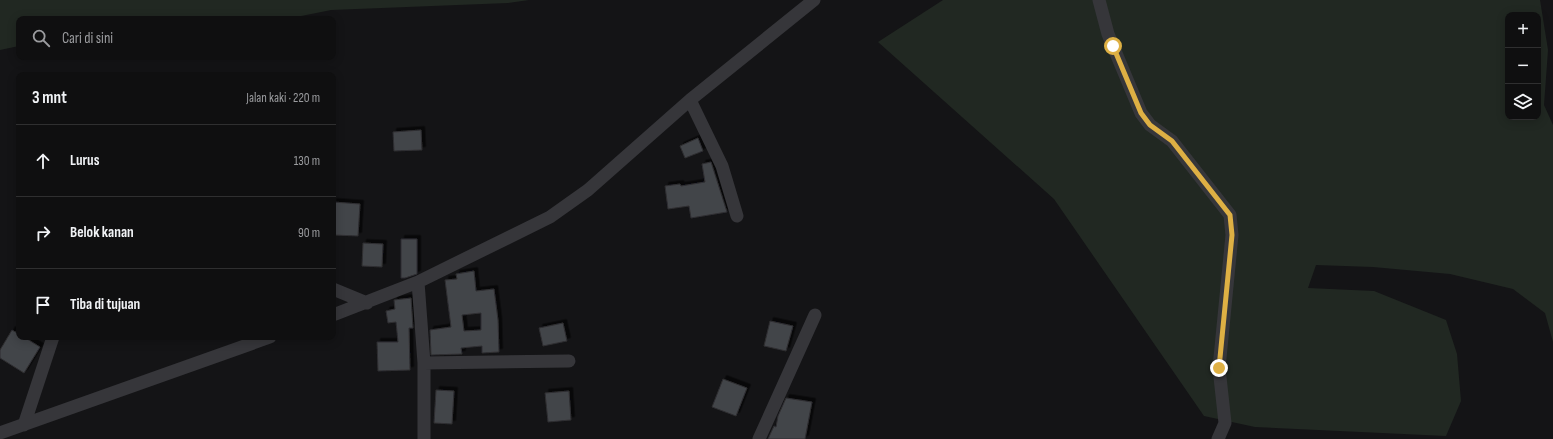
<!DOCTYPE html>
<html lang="id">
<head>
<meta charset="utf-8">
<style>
	:root { --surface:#0f0f10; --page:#181819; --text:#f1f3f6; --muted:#9b9c9f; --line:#2f2f30 }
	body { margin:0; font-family:"Sofia Sans Condensed",sans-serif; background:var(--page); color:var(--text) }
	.controls { position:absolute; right:12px; top:12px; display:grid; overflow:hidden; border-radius:8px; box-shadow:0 2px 10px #0003 }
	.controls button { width:36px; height:36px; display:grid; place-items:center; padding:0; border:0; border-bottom:1px solid var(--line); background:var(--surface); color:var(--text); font:20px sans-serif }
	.stop { position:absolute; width:12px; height:12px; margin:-9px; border:3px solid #deb044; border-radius:50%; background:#fff }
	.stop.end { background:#deb044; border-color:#fff; box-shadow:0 1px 4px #0008 }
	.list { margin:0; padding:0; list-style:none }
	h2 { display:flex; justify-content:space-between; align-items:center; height:52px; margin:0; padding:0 16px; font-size:17px }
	h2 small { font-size:13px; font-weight:400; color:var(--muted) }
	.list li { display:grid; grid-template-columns:26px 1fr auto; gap:12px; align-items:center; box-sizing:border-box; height:72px; padding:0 16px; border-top:1px solid var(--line) }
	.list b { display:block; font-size:15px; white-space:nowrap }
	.list em { font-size:13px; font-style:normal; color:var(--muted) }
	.icon { flex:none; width:22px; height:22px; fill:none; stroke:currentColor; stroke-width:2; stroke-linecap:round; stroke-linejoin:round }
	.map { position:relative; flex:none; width:1553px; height:439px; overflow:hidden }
	.search { position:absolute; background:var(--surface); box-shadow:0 2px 10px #0003; left:16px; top:16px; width:320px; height:44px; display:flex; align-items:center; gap:10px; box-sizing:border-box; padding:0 14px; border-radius:8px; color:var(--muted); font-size:15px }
	.panel { position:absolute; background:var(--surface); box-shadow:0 2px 10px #0003; left:16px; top:72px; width:320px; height:268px; border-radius:8px }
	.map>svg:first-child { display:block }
	.green { fill:#212822; fill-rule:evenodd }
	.building { fill:#434448; stroke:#2e2e31; fill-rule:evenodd; filter:url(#shadow) }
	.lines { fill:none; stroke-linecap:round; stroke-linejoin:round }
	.minor { stroke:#36363a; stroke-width:13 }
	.route { stroke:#deb044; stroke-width:5 }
</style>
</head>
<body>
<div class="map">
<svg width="1553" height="439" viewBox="0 0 1553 439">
	<defs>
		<filter id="shadow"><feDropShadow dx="3.5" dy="-3.5" stdDeviation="0" flood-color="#0009"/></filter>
	</defs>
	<rect width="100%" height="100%" fill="#141416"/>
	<path class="green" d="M0,0H529L508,3L331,10L286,19H19V46L0,50Z
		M943,0H1540L1548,50L1544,105L1553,125V342L1545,313L1513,289L1450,274L1373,267L1316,265L1308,288L1374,291L1446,320L1457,354L1461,401L1446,436L1255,427L1204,416L1054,199L878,42ZM1508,15H1538V117H1508Z"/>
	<path class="building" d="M421,130L422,150L394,151L393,132Z
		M698,138L703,151L685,158L680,146Z
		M711,162L727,212L691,218L689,206L668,209L665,186L680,184L681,186L705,182L702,164Z
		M333,202L360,204L358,236L333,235Z
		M401,239H417V274L405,278H401Z
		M363,243L383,244L382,267L362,266Z
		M474,271L476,291L494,289L498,320L499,352L482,353V346L461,348L462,354L431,355L430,330L451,327L445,280L457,279L456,274ZM481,313V330L464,331L462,315Z
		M411,298L413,328H409L410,370L378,371L377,342H398L396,322L388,323L386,311L395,309L394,300Z
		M770,321L793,326L786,351L764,346Z
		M563,323L567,341L543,346L539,328Z
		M12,330L19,334V337H24L40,347L24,373L0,358V350Z
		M723,379L747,388L736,416L712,407Z
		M436,390L454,391L452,424L434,423Z
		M569,391L571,420L548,422L545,393Z
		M786,398L812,402L805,439H768L774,426L776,427L778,416Z"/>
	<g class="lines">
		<path class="minor" d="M1099,0L1108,34L1141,113L1150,125L1172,141L1230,215L1232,235L1219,368L1225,423L1218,439
			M690,100L722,166L737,216
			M418,282L424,363V439
			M333,289L367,303
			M333,315L418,282L550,217L588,190L690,100L814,0
			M424,363L569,361
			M24,425L53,337
			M0,433L270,337
			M759,439L815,315"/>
	</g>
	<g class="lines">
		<path class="route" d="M1113,46L1141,113L1150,125L1172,141L1230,215L1232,235L1219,368"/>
	</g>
</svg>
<div class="controls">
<button>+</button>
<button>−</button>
<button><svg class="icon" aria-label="layers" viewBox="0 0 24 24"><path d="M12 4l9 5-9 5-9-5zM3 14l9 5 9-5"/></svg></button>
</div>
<div class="stop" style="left:1113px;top:46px"></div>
<div class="stop end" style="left:1219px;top:368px"></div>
<div class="search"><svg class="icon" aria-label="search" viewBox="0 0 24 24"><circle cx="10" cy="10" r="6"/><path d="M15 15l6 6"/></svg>Cari di sini</div>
<section class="panel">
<h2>3 mnt<small>Jalan kaki · 220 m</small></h2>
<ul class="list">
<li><svg class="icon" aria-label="ahead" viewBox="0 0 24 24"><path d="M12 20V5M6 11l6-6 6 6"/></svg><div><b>Lurus</b></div><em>130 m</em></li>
<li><svg class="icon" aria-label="right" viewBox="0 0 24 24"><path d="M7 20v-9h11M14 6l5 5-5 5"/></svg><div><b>Belok kanan</b></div><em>90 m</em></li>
<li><svg class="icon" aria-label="arrive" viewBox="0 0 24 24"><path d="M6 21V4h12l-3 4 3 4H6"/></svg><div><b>Tiba di tujuan</b></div></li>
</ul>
</section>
</div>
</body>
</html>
